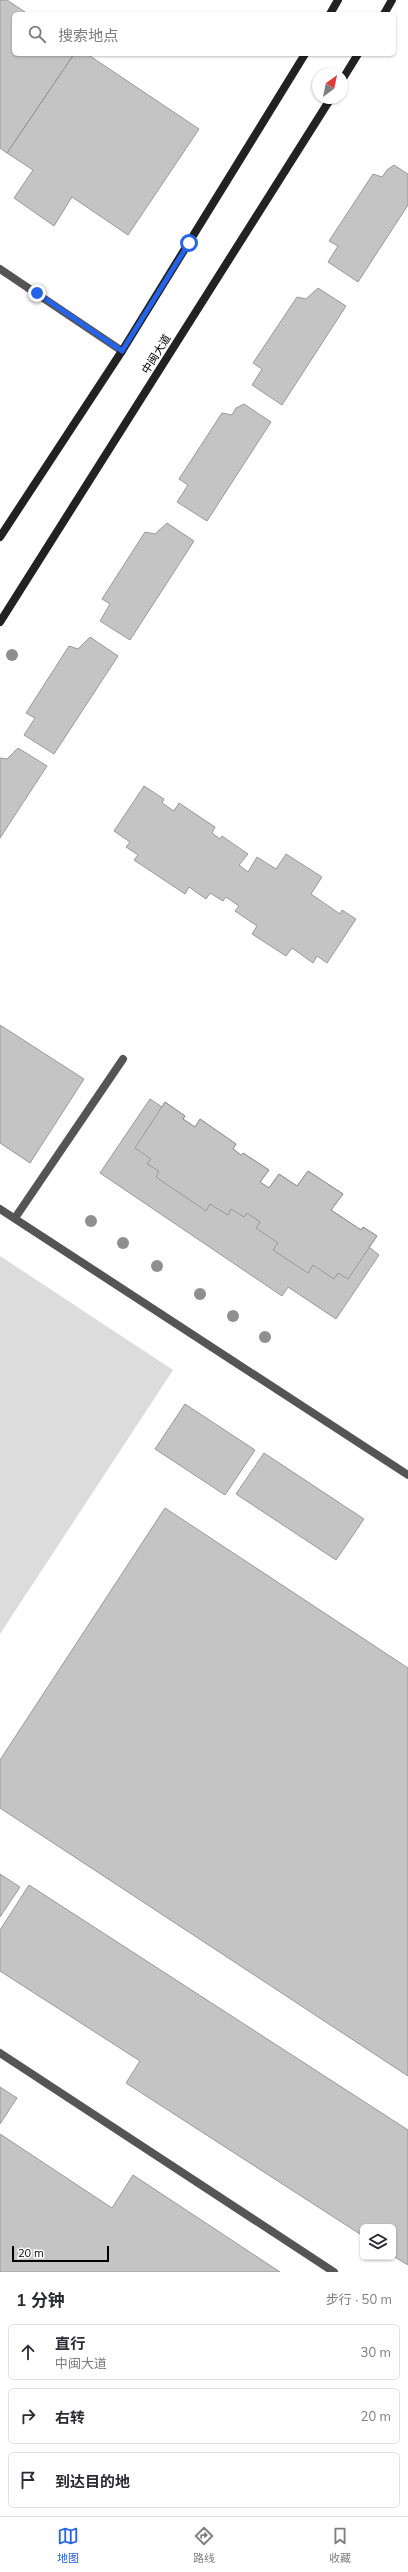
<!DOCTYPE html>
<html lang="zh">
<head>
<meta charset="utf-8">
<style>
	:root { --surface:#fff; --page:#f7f7f7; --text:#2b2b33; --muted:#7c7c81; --line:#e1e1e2; --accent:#2563eb }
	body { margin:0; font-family:Mulish,"Noto Sans SC",sans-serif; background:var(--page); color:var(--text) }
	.controls { position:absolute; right:12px; bottom:12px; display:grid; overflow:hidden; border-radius:6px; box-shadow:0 1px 3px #0004 }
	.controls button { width:36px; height:36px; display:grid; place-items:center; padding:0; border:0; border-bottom:1px solid var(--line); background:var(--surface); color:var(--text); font:20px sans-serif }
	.compass { position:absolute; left:312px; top:68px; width:36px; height:36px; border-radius:50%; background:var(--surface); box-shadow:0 1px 3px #0004; rotate:33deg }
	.scale { position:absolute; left:12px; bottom:10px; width:97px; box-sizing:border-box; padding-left:4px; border:2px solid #000; border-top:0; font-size:11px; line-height:14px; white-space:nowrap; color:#000; -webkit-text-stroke:3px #fff; paint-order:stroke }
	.stop { position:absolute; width:12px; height:12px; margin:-9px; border:3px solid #2563eb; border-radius:50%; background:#fff }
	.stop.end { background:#2563eb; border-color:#fff; box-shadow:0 1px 4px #0008 }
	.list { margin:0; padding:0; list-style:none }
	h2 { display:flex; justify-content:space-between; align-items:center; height:52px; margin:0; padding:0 16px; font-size:17px }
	h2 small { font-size:13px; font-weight:400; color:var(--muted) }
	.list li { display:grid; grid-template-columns:26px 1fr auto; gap:12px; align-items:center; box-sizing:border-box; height:56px; margin:0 8px 8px; padding:0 8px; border:1px solid var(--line); border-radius:6px }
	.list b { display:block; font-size:15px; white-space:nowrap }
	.list p { margin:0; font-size:13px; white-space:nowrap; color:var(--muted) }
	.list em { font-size:13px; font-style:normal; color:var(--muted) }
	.icon { flex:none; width:22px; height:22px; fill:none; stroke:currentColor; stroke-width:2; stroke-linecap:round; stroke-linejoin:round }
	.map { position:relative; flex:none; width:408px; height:2272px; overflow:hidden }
	.search { position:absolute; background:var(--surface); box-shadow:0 1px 3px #0004; left:12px; right:12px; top:12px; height:44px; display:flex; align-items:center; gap:10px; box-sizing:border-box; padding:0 14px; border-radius:6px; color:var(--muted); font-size:15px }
	.sheet { height:244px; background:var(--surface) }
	nav { display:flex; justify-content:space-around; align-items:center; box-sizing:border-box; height:56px; border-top:1px solid var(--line); background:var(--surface); font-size:11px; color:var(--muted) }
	nav a { display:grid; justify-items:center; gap:2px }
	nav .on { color:var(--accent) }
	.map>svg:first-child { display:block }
	.park { fill:#dcdcdc }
	.building { fill:#c4c4c4; stroke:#999 }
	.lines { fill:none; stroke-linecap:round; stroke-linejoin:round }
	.lane { stroke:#555; stroke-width:8 }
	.street { stroke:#555; stroke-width:8 }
	.secondary { stroke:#222; stroke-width:8 }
	.tree { fill:#8f8f8f }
	.route { stroke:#2563eb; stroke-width:5 }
	.labels { text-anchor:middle; stroke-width:3.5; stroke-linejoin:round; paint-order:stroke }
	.street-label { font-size:11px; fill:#000; stroke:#fff }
</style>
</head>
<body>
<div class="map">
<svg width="408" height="2272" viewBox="0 0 408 2272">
	<rect width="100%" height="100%" fill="#fff"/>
	<path class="park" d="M0,1256L173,1370L0,1634Z"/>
	<path class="building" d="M0,0H7L28,14H14V54H74L7,153L0,148Z
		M74,54H87L199,129L128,235L72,197L54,226L14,198L33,170L7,153Z
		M394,165L408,174V205L358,282L328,262L338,246L329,241L373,174L382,177L387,170Z
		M318,288L346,306L282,405L252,385L262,369L253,363L297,297L306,299Z
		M244,404L271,422L207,521L177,502L188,485L179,479L222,413L232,415L236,408Z
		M167,523L194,541L130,640L100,621L110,604L102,599L145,532L155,534Z
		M90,637L118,656L54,754L24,735L35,718L26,713L69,646L78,649Z
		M18,748L47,766L0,838V758L7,759Z
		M144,786L164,799L162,803L174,811L179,803L215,827L212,833L220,839L222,836L248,854L239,865L248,872L257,857L276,869L286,854L322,877L311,894L340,914L342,910L356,919L327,963L317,956L313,963L292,948L286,956L252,934L257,926L235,911L239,906L226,897L223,901L210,893L206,899L189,887L185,894L134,860L138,855L126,847L130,842L114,831Z
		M0,1025L84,1079L30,1163L0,1143Z
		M150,1099L162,1107L165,1102L185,1116L183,1119L195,1127L200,1119L236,1144L233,1149L241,1155L243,1153L269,1170L260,1182L269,1188L279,1174L297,1186L308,1171L343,1194L331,1210L361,1230L363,1227L377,1236L369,1247L379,1255L336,1319L288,1287L282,1296L100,1173Z
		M165,1102L185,1116L183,1119L195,1127L200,1119L236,1144L233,1149L241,1155L243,1153L269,1170L260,1182L269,1188L279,1174L297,1186L308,1171L343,1194L331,1210L361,1230L363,1227L377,1236L348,1279L338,1273L334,1279L313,1265L308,1273L273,1250L278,1243L256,1228L260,1222L247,1213L244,1217L231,1209L228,1215L210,1204L206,1211L156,1177L159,1171L147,1164L151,1159L135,1148Z
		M185,1404L255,1450L225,1495L155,1449Z
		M264,1453L364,1519L336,1560L236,1494Z
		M165,1508L408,1668V2076L0,1808V1760Z
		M0,1874L20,1887L0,1917Z
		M29,1885L408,2130V2265L393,2256V2227H363V2236L126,2083L140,2061L0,1971V1930Z
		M0,2087L17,2098L0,2124Z
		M0,2134L112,2208L133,2175L280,2272H0Z"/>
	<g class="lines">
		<path class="lane" d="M0,269L122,351
			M15,1218L123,1059
			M0,2053L334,2272"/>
		<path class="street" d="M0,1209L408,1475"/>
		<path class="secondary" d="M330,14L338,0
			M384,14L392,0
			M342,80L358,54
			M0,537L122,351L305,54
			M0,622L331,98"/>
	</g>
	<g class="tree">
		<circle cx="12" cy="655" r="6"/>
		<circle cx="91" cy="1221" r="6"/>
		<circle cx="123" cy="1243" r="6"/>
		<circle cx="157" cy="1266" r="6"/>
		<circle cx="200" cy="1294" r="6"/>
		<circle cx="233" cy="1316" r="6"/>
		<circle cx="265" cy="1337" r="6"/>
	</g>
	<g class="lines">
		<path class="route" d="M37,293L122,351L189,243"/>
	</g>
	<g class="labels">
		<g class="street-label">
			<text transform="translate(156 354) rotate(-58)" y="4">中闽大道</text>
		</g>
	</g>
</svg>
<div class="controls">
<button><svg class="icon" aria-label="layers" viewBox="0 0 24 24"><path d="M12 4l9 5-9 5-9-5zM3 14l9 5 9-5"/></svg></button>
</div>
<svg class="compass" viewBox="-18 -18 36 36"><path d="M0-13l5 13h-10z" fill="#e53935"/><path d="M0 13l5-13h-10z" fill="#7c7c81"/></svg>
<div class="scale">20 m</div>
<div class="stop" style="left:189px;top:243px"></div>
<div class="stop end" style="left:37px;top:293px"></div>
<div class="search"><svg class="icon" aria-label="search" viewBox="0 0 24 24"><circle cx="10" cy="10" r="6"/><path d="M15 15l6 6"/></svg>搜索地点</div>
</div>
<section class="sheet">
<h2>1 分钟<small>步行 · 50 m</small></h2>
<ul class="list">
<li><svg class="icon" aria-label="ahead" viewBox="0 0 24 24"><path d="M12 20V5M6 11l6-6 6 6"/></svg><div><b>直行</b><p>中闽大道</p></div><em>30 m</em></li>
<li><svg class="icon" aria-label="right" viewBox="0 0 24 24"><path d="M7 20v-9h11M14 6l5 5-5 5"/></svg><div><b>右转</b></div><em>20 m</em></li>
<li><svg class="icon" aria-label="arrive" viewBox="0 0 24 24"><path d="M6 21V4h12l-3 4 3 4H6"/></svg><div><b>到达目的地</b></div></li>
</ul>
</section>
<nav>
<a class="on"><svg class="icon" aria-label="map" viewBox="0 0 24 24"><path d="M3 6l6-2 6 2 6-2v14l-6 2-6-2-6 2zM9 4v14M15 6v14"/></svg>地图</a>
<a><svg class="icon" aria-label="directions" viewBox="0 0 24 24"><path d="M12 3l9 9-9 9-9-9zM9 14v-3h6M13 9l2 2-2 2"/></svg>路线</a>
<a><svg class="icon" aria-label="saved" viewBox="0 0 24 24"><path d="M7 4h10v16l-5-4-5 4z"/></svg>收藏</a>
</nav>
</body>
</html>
